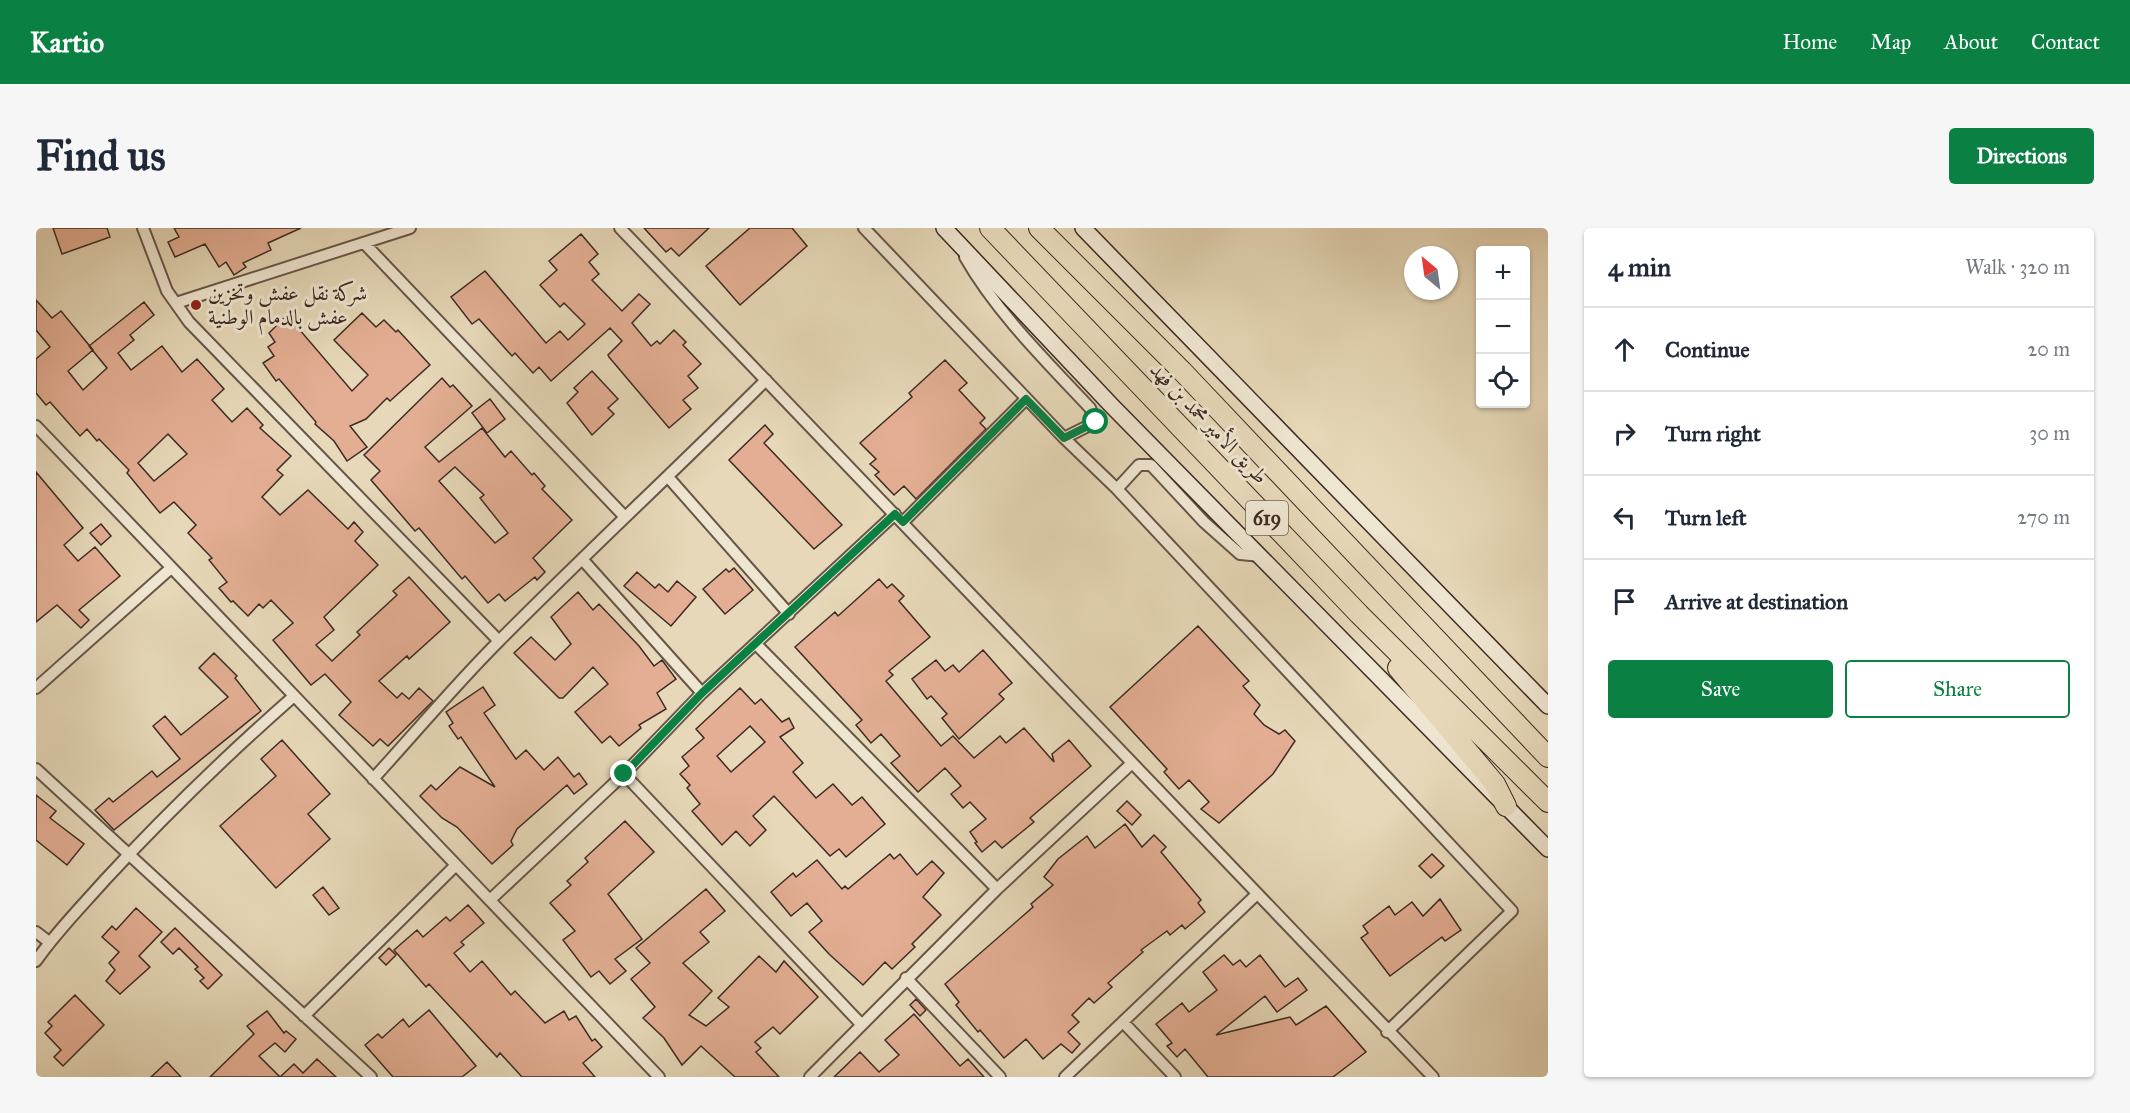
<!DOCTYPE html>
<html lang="en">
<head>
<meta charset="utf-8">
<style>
	:root { --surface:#fff; --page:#f6f6f7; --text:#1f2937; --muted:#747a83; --line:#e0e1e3; --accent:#0b8043 }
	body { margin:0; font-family:"IM FELL Great Primer",Amiri,serif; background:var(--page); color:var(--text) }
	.controls { position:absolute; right:18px; top:18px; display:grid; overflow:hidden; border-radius:6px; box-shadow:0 2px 4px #0004 }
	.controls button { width:54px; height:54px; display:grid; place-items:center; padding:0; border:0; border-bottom:2px solid var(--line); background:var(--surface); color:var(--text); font:30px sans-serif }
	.compass { position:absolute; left:1368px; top:18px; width:54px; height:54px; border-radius:50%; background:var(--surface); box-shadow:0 2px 4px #0004; rotate:331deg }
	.stop { position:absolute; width:18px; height:18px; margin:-14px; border:4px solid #0b8043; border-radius:50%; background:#fff }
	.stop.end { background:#0b8043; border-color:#fff; box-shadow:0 2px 6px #0008 }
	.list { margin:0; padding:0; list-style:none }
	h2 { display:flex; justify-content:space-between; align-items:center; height:78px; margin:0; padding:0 24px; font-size:26px }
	h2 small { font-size:20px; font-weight:400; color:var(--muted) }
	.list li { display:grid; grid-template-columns:39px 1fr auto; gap:18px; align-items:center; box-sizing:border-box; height:84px; padding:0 24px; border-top:2px solid var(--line) }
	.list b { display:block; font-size:22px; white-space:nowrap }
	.list em { font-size:20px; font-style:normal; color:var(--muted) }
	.actions { display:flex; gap:12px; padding:18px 24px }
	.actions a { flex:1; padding:14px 0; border:2px solid var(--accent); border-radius:6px; text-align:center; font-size:21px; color:var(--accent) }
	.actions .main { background:var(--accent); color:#fff }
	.icon { flex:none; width:33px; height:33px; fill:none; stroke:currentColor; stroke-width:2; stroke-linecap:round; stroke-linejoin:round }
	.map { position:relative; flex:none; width:1512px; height:849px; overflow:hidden; border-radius:6px }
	header { display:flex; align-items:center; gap:36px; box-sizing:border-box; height:84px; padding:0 30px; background:var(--accent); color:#fff }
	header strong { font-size:28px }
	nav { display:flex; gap:33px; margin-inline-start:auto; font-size:21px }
	.intro { display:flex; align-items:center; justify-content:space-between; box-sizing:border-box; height:144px; padding:0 36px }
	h1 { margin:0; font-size:42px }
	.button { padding:15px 27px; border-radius:6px; background:var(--accent); color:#fff; font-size:21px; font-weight:700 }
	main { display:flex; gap:36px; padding:0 36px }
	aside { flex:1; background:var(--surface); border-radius:6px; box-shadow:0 2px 4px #0004 }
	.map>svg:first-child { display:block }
	.building { fill:#e3ae93; stroke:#3e2b24; stroke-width:1.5; fill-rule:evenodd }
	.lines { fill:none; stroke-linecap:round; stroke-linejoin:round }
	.minor-casing { stroke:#685649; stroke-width:14 }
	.secondary-casing { stroke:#3e2b24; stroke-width:18 }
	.motorway-casing { stroke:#3e2b24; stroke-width:22 }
	.minor { stroke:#efe6d1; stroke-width:10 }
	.secondary { stroke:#efe6d1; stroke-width:15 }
	.motorway { stroke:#e6d8b8; stroke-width:20 }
	.route { stroke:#0b8043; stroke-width:8 }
	.poi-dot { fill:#8f2418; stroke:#efe6d1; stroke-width:2 }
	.labels { text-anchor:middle; stroke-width:6; stroke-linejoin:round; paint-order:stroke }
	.shield { fill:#efe6d1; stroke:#736358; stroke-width:1.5 }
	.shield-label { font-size:20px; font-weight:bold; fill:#3e2b24 }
	.poi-label { font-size:21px; fill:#3e2b24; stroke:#efe6d1; text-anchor:start }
	.street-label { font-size:21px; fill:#3e2b24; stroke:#efe6d1 }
</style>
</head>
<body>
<header>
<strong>Kartio</strong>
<nav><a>Home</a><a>Map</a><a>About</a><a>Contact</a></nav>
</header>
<div class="intro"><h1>Find us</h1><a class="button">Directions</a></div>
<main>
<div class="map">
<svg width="1512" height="849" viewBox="0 0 1512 849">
	<rect width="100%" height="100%" fill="#e6d8b8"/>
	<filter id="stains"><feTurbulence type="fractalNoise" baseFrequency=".00333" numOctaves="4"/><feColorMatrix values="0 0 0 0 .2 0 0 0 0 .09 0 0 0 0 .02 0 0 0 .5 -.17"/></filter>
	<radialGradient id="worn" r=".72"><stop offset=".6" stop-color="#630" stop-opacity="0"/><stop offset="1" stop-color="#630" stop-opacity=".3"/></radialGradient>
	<path class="building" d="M17,0H71L74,9L26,26Z
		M138,0H265L232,15L235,22L207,35L210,39L198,47L190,34L183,39L169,16L139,29L132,14L143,9Z
		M608,0H673L643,28L635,20L630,24Z
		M714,0H756L771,18L704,77L670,38Z
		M545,6L562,26L553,34L563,46L556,52L586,83L603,66L614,76L596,95L615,118L621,113L624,116L638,102L650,114L647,117L665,136L652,148L662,160L647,172L655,181L633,200L573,129L572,127L586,113L574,100L515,153L503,139L497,145L479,125L476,128L443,91L436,96L415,69L449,43L510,115L524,103L532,112L549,96L528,75L524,79L504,57L521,42L513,33Z
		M0,72L16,90L25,83L57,122L32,143L47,162L71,140L53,118L108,74L118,87L94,107L98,112L82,125L95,142L126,118L146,144L161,131L188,161L176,172L196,194L211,180L227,197L224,200L255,228L241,242L247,247L226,269L244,287L272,262L312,301L318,294L327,304L319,313L342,337L288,389L298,402L280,417L296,433L324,407L321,404L361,367L357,363L373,349L414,394L373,431L371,428L343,453L361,470L366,465L373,471L383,460L397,473L352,518L344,511L337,518L303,487L315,474L289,446L275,457L237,412L257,395L235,372L227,380L223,376L212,388L197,373L195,374L183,360L191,354L173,332L176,330L152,305L160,297L138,274L124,285L91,245L93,242L63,211L61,213L51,201L44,208L14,174L10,177L0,165V131L14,119L0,102ZM132,206L151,226L118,253L102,235Z
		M326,85L340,99L348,92L360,104L362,102L394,137L354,173L351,170L330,191L314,198L331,219L311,233L298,213L279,196L280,194L243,151L240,153L227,135L238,128L232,119L239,114L233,105L251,87L316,163L332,147L298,112Z
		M909,132L931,155L923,162L949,190L944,195L950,201L880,271L868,258L858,267L839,247L843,244L834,236L840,231L824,215L876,169L873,165Z
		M556,143L582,171L572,180L578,186L556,207L531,175L542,164L538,160Z
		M406,150L414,159L417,157L436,178L389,219L403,234L446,200L469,229L475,223L496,247L498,245L509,258L506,261L536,292L497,330L509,344L501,352L499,349L469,373L463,366L452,375L429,348L426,351L383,300L379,303L335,252L344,243L328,227ZM419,239L448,267L444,270L472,305L459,315L403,253Z
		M454,171L469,191L451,205L436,185Z
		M729,197L737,206L728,215L806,297L778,321L693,232Z
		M0,244L47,300L28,317L42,333L59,319L84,348L43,382L53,392L45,400L21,377L0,394Z
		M65,296L75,308L65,317L54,305Z
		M698,340L717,362L689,386L667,361L690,341L693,344Z
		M601,344L619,360L623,356L632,364L641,353L660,369L635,398L588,358Z
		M843,351L851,360L856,356L868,368L863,373L894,409L853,443L857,447L850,453L905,518L917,508L938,530L964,508L970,515L988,500L1018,534L1016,526L1033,512L1055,538L994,590L998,594L966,620L959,613L946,624L939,615L941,614L934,604L950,591L934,574L927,580L915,566L925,558L909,540L882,564L855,535L864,528L845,506L835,515L820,497L826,492L759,419L799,384L802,388Z
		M542,364L557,382L563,376L603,418L618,438L626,432L640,451L621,465L630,481L603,497L605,500L583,518L574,508L566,515L539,484L572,456L557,439L527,470H523L478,425L495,409L519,432L535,416L515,389Z
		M1162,398L1213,453L1207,458L1224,477L1218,486L1228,497L1243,506L1249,502L1259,513L1237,546L1183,595L1165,581L1173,574L1153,552L1143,561L1128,544L1131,541L1074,479Z
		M947,422L976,455L963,466L968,471L923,511L906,490L911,486L895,468L891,471L876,451L900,432L909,443L917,437L923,444Z
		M178,425L201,448L199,450L225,483L78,602L59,582L73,570L77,574L116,543L121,549L144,531L117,498L129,488L145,507L192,469L163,440Z
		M447,459L459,477L448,485L480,531L490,522L508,542L522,529L538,549L543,545L551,556L538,566L531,557L481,601L475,613L477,617L456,636L421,599L406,590L384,568L395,557L400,562L424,539L459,559L425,509L422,511L413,498L417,495L410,484Z
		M704,460L719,476L725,471L746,494L753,490L758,500L744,509L767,535L757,544L780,570L797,556L816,577L826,569L849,596L810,629L803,621L794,628L738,568L717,588L730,602L714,618L700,603L686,617L656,583L664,576L651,560L654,557L644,546L653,538L646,529L668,510L660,501ZM714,498L729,514L695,544L681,528Z
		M246,512L294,566L272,586L294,611L240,660L184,598L240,548L225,531Z
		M0,567L20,583L14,590L48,616L31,637L0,612Z
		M1091,573L1105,587L1096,597L1081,583Z
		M589,593L618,624L572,666L606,711L579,731L590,743L574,756L563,743L555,749L527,712L539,703L514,675L535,657L531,653L552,634L549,630Z
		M1089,596L1106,619L1118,607L1130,619L1125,624L1165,672L1162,675L1169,684L1149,701L1146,697L1134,707L1131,703L1105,722L1107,724L1072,755L1076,759L1058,775L1053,770L1036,787L1043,794L1032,804L1044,816L1036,825L1025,816L1007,831L990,811L968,830L944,802L942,804L920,777L923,774L909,756L997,679L995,676L1017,657L1008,649L1022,631L1051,608L1059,620Z
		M854,626L858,631L864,626L881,647L896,633L908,645L887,669L905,687L876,716L879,719L856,741L849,734L827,757L793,726L773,704L786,693L771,675L755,688L735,664L757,645L760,649L781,632L806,661L809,658L812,661Z
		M1396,626L1408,638L1395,650L1383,638Z
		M287,659L303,680L293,687L277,667Z
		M670,661L689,683L664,704L673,714L647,735L676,763L653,787L670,798L693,779L682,770L723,728L740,744L748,733L782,769L744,806L737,799L719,814L725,820L720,824L743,849H699L665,818L646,837L628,810L607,790L619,779L595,751L614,735L600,720Z
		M1404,671L1425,702L1409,713L1406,709L1354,748L1325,710L1332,705L1327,698L1353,678L1359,687L1376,674L1387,688Z
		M432,677L448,695L425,714L428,717L418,725L434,744L446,733L475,767L479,763L509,795L528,783L533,792L540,788L556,813L559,811L566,819L547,835L559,849H486L464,825L461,829L393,756L390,759L358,722L381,702L387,709L410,689L414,693Z
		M100,680L126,704L103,728L114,739L84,766L70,753L79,742L73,735L83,724L66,709L76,698L80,702Z
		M139,700L186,747L172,761L164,753L168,750L159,741L162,739L143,720L137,726L125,714Z
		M353,720L360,727L350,737L343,730Z
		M1188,727L1197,737L1204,732L1210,739L1224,727L1249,759L1262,750L1271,762L1241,784L1229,768L1180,807L1254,789L1260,797L1290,778L1330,824L1297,849H1172L1149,821L1141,829L1131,818L1136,815L1120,796L1146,775L1153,784L1181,762L1167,744Z
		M39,767L68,797L27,838L18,829L25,822L9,805L16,798L12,794Z
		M880,771L890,782L884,788L874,777Z
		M393,782L440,838L426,849H357L329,817L342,806L346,810L367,791L373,799Z
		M231,783L248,805L250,803L260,811L249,824L239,815L223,828L244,849H174L218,806L211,798Z
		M878,786L924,838L932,831L948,849H798L824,824L843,844L863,827L849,812Z
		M281,831L300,849H244L258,836L267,845Z
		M131,834L145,849H115Z"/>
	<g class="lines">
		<defs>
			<path id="minor" d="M107,0L131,63L153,94L463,413
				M584,0L1397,849
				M828,0L1028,210L1081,261L1476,683L1351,804
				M328,15L588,288
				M929,29C961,85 1010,133 1054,180L1060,194L1028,210
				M140,75L374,0
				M0,198L623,849
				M632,249L753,386
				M1081,261L1103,237H1115L1168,294L1204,326L1225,328
				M867,294L990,171
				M546,331L666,465
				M720,416L961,661
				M0,460L135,340
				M0,541L335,849
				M588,546L825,796
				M337,551C379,505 419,457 463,413C551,324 642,240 730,152
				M454,672L588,546L666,465L859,286
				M0,704L13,714
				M0,733C20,704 45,679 68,653C128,588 192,526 258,468
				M870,750L964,849
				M268,788L420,637
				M1087,794L1139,849
				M774,849L961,661L1095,536
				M1029,849L1220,667"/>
			<path id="secondary" d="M908,0L1076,178L1512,621
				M1047,0L1512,478"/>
			<path id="motorway" d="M954,0L1323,386L1512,574
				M1003,0L1146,143L1512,529
				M1362,440L1459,556L1470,578"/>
		</defs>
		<use href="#minor" class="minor-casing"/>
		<use href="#secondary" class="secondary-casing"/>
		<use href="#motorway" class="motorway-casing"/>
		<use href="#minor" class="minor"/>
		<use href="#secondary" class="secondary"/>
		<use href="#motorway" class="motorway"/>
	</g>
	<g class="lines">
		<path class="route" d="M588,546L666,465L859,286L867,294L990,171L1028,210L1060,194"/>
	</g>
	<circle class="poi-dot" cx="160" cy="77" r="6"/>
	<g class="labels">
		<rect class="shield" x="1210" y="273" width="42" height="34" rx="4.5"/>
		<g class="shield-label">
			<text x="1231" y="297">619</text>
		</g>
		<g class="poi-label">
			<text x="172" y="72">شركة نقل عفش وتخزين<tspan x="172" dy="24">عفش بالدمام الوطنية</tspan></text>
		</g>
		<g class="street-label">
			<text transform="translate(1173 195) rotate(46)" y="7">طريق الأمير محمد بن فهد</text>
		</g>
	</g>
	<rect width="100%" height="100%" filter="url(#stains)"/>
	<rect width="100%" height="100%" fill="url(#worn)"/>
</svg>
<div class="controls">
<button>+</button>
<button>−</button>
<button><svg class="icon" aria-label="locate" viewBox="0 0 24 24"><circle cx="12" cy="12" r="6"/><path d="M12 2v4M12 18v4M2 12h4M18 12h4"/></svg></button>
</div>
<svg class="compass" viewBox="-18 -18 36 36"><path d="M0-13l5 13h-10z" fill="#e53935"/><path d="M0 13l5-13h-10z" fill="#747a83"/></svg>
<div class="stop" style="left:1060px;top:194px"></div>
<div class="stop end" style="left:588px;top:546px"></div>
</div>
<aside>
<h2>4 min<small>Walk · 320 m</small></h2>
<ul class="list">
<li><svg class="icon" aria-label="ahead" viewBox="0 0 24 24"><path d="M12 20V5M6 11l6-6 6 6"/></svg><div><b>Continue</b></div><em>20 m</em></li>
<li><svg class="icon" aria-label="right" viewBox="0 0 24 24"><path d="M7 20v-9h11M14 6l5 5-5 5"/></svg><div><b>Turn right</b></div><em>30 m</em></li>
<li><svg class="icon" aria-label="left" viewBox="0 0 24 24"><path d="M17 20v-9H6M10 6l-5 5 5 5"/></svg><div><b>Turn left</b></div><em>270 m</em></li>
<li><svg class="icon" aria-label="arrive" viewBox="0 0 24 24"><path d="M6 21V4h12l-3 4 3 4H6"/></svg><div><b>Arrive at destination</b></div></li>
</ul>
<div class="actions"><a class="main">Save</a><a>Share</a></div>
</aside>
</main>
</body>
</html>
